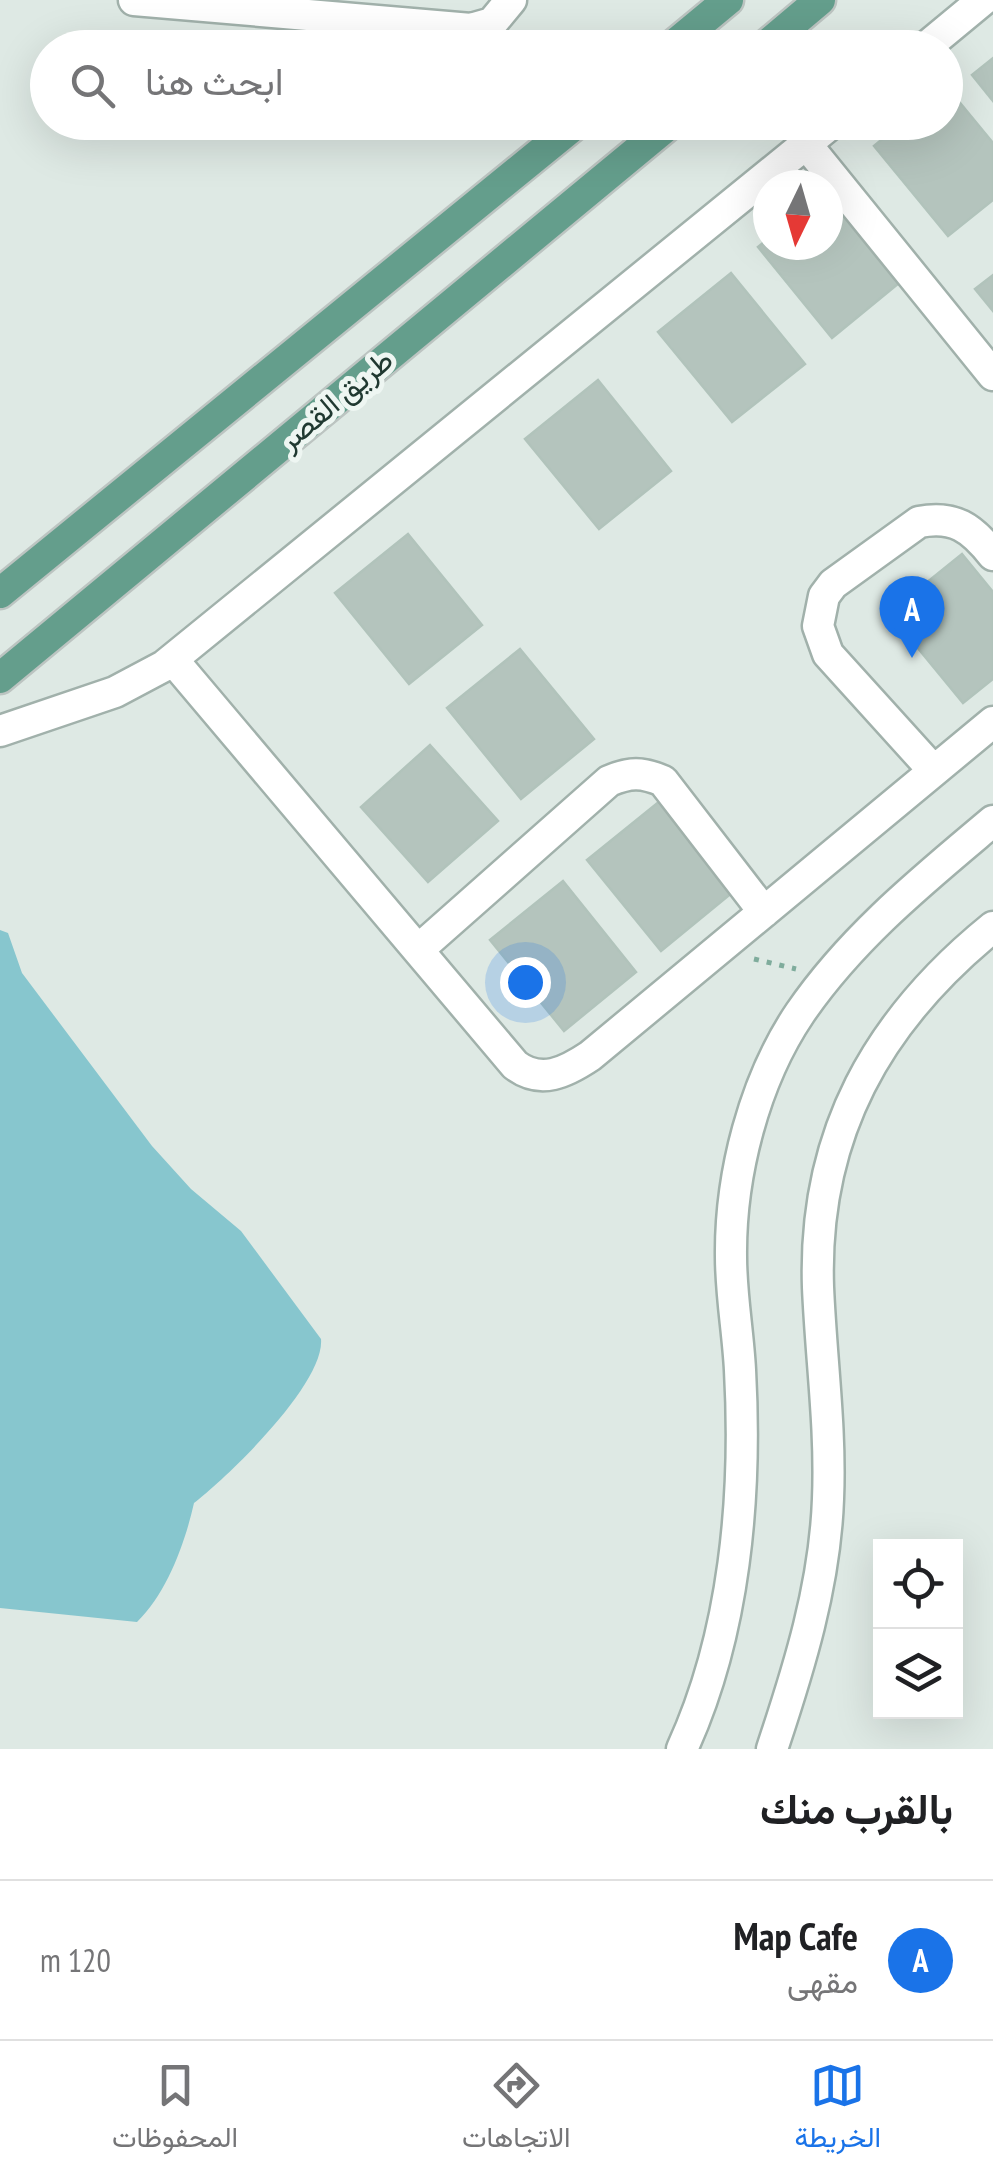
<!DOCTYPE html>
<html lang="ar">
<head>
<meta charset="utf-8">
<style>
	:root { --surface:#fff; --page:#f6f6f6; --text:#202124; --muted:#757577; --line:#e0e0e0; --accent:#1a73e8 }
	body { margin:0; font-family:"PT Sans Narrow",Vazirmatn,sans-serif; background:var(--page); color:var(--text); direction:rtl }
	.controls { position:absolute; right:30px; bottom:30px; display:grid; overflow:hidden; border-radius:0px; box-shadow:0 10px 40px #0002 }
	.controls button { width:90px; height:90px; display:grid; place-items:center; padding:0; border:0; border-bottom:2px solid var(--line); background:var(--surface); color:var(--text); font:50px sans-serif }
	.compass { position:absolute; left:753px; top:170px; width:90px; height:90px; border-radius:50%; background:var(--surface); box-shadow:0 10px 40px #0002; rotate:185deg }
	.you { position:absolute; left:525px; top:982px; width:35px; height:35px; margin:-25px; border:8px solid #fff; border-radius:50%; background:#1a73e8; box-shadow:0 0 0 15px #1a73e833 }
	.badge { display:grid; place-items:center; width:65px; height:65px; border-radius:50%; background:var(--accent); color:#fff; font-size:32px; font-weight:700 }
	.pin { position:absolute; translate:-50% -82px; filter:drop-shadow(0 2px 5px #0008) }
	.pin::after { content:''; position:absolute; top:52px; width:35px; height:30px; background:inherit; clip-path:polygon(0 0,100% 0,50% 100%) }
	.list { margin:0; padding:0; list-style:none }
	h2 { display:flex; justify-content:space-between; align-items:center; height:130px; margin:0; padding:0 40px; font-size:42px }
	h2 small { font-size:32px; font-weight:400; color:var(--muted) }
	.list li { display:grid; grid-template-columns:65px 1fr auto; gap:30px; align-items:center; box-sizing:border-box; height:160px; padding:0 40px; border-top:2px solid var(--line) }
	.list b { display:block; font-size:38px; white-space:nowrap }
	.list p { margin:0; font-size:32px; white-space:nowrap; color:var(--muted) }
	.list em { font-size:32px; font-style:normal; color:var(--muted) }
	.icon { flex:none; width:55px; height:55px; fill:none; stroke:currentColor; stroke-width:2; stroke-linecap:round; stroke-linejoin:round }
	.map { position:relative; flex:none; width:993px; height:1749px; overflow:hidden; direction:ltr }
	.search { position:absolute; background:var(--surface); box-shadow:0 10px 40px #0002; left:30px; right:30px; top:30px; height:110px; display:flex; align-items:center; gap:25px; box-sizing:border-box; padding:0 35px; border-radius:55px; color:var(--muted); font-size:38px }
	.sheet { height:290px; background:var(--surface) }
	nav { display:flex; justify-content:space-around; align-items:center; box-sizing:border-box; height:140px; border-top:2px solid var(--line); background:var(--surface); font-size:28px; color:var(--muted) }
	nav a { display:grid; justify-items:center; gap:5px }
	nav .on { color:var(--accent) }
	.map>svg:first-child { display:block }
	.water { fill:#87c6ce }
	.building { fill:#b4c4bd; stroke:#b1c3bb; stroke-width:2.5 }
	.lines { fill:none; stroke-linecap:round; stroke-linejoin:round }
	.minor-casing { stroke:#a1b1ab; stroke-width:35 }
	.major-casing { stroke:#bcc4c1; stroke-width:35 }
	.path { stroke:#7fac9c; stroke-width:5; stroke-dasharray:5 8; stroke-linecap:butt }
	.minor { stroke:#fff; stroke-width:30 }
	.major { stroke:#649e8c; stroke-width:30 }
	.labels { text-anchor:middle; stroke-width:10; stroke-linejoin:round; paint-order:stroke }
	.street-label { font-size:30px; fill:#203931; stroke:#eef6f2 }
</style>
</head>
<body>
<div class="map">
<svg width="993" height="1749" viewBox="0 0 993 1749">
	<rect width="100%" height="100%" fill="#dee9e4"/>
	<path class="water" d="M0,930L8,933L22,973L152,1146L191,1189L241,1231L321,1339C325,1383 229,1476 194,1503C185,1543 167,1593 137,1622L0,1608Z"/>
	<path class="building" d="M993,58V101L972,75Z
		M947,87L993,143V200L948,236L874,146L903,122H946Z
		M828,191L905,278L832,338L758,247L768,239V245H828Z
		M731,273L805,364L732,422L658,332Z
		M993,275V311L975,289Z
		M598,380L671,471L599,529L525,439Z
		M408,534L482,625L409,684L335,593Z
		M962,554L993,592V679L963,703L889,613Z
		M520,649L594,739L521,799L447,708Z
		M430,745L498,821L428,882L361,807Z
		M660,801L734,891L661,951L587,860Z
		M563,881L636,972L564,1031L490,940Z"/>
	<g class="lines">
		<defs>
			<path id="minor" d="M134,0L471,29L492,23L511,0
				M925,48L983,0
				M806,144L993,375
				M173,660L515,1065C541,1085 566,1072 590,1056L993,722
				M0,731L115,692L164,666L833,122
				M934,771L828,654L818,626L824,596L833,584L919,522C954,515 972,528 993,555
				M418,950L609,781C630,772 642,772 663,781L764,912
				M682,1749C735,1634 747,1496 740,1370C738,1332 731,1295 731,1257C730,1175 754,1081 800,1013C852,937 923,880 993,821
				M772,1749C799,1668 825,1585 828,1499C831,1428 821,1358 818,1287C813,1135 877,1021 993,927"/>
			<path id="major" d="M670,48L728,0
				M763,48L820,0
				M0,593L578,122
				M0,678L672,122"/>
		</defs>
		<use href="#minor" class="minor-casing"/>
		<use href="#major" class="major-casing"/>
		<path class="path" d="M754,959L796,969"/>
		<use href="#minor" class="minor"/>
		<use href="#major" class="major"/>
	</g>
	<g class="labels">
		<g class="street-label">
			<text transform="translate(336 400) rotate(-40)" y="10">طريق القصر</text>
		</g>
	</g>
</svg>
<div class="controls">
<button><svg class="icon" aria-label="locate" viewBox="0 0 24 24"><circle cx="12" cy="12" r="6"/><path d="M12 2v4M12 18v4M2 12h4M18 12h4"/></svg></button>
<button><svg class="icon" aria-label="layers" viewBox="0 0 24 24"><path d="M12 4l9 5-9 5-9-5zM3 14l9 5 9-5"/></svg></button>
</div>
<svg class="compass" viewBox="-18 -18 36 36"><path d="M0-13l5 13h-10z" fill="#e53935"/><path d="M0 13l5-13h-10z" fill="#757577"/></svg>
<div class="you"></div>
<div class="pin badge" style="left:912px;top:658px">A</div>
<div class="search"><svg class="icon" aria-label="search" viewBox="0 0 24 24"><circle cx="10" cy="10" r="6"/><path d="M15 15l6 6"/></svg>ابحث هنا</div>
</div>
<section class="sheet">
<h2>بالقرب منك<small></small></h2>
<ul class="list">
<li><span class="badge">A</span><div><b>Map Cafe</b><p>مقهى</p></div><em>120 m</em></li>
</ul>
</section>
<nav>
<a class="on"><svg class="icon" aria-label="map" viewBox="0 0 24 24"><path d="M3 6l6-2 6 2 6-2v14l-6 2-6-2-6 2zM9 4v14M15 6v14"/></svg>الخريطة</a>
<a><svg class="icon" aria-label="directions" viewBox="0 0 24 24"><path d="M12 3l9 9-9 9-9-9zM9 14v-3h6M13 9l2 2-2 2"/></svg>الاتجاهات</a>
<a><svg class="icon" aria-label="saved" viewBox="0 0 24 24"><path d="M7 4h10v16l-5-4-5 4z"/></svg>المحفوظات</a>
</nav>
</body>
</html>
